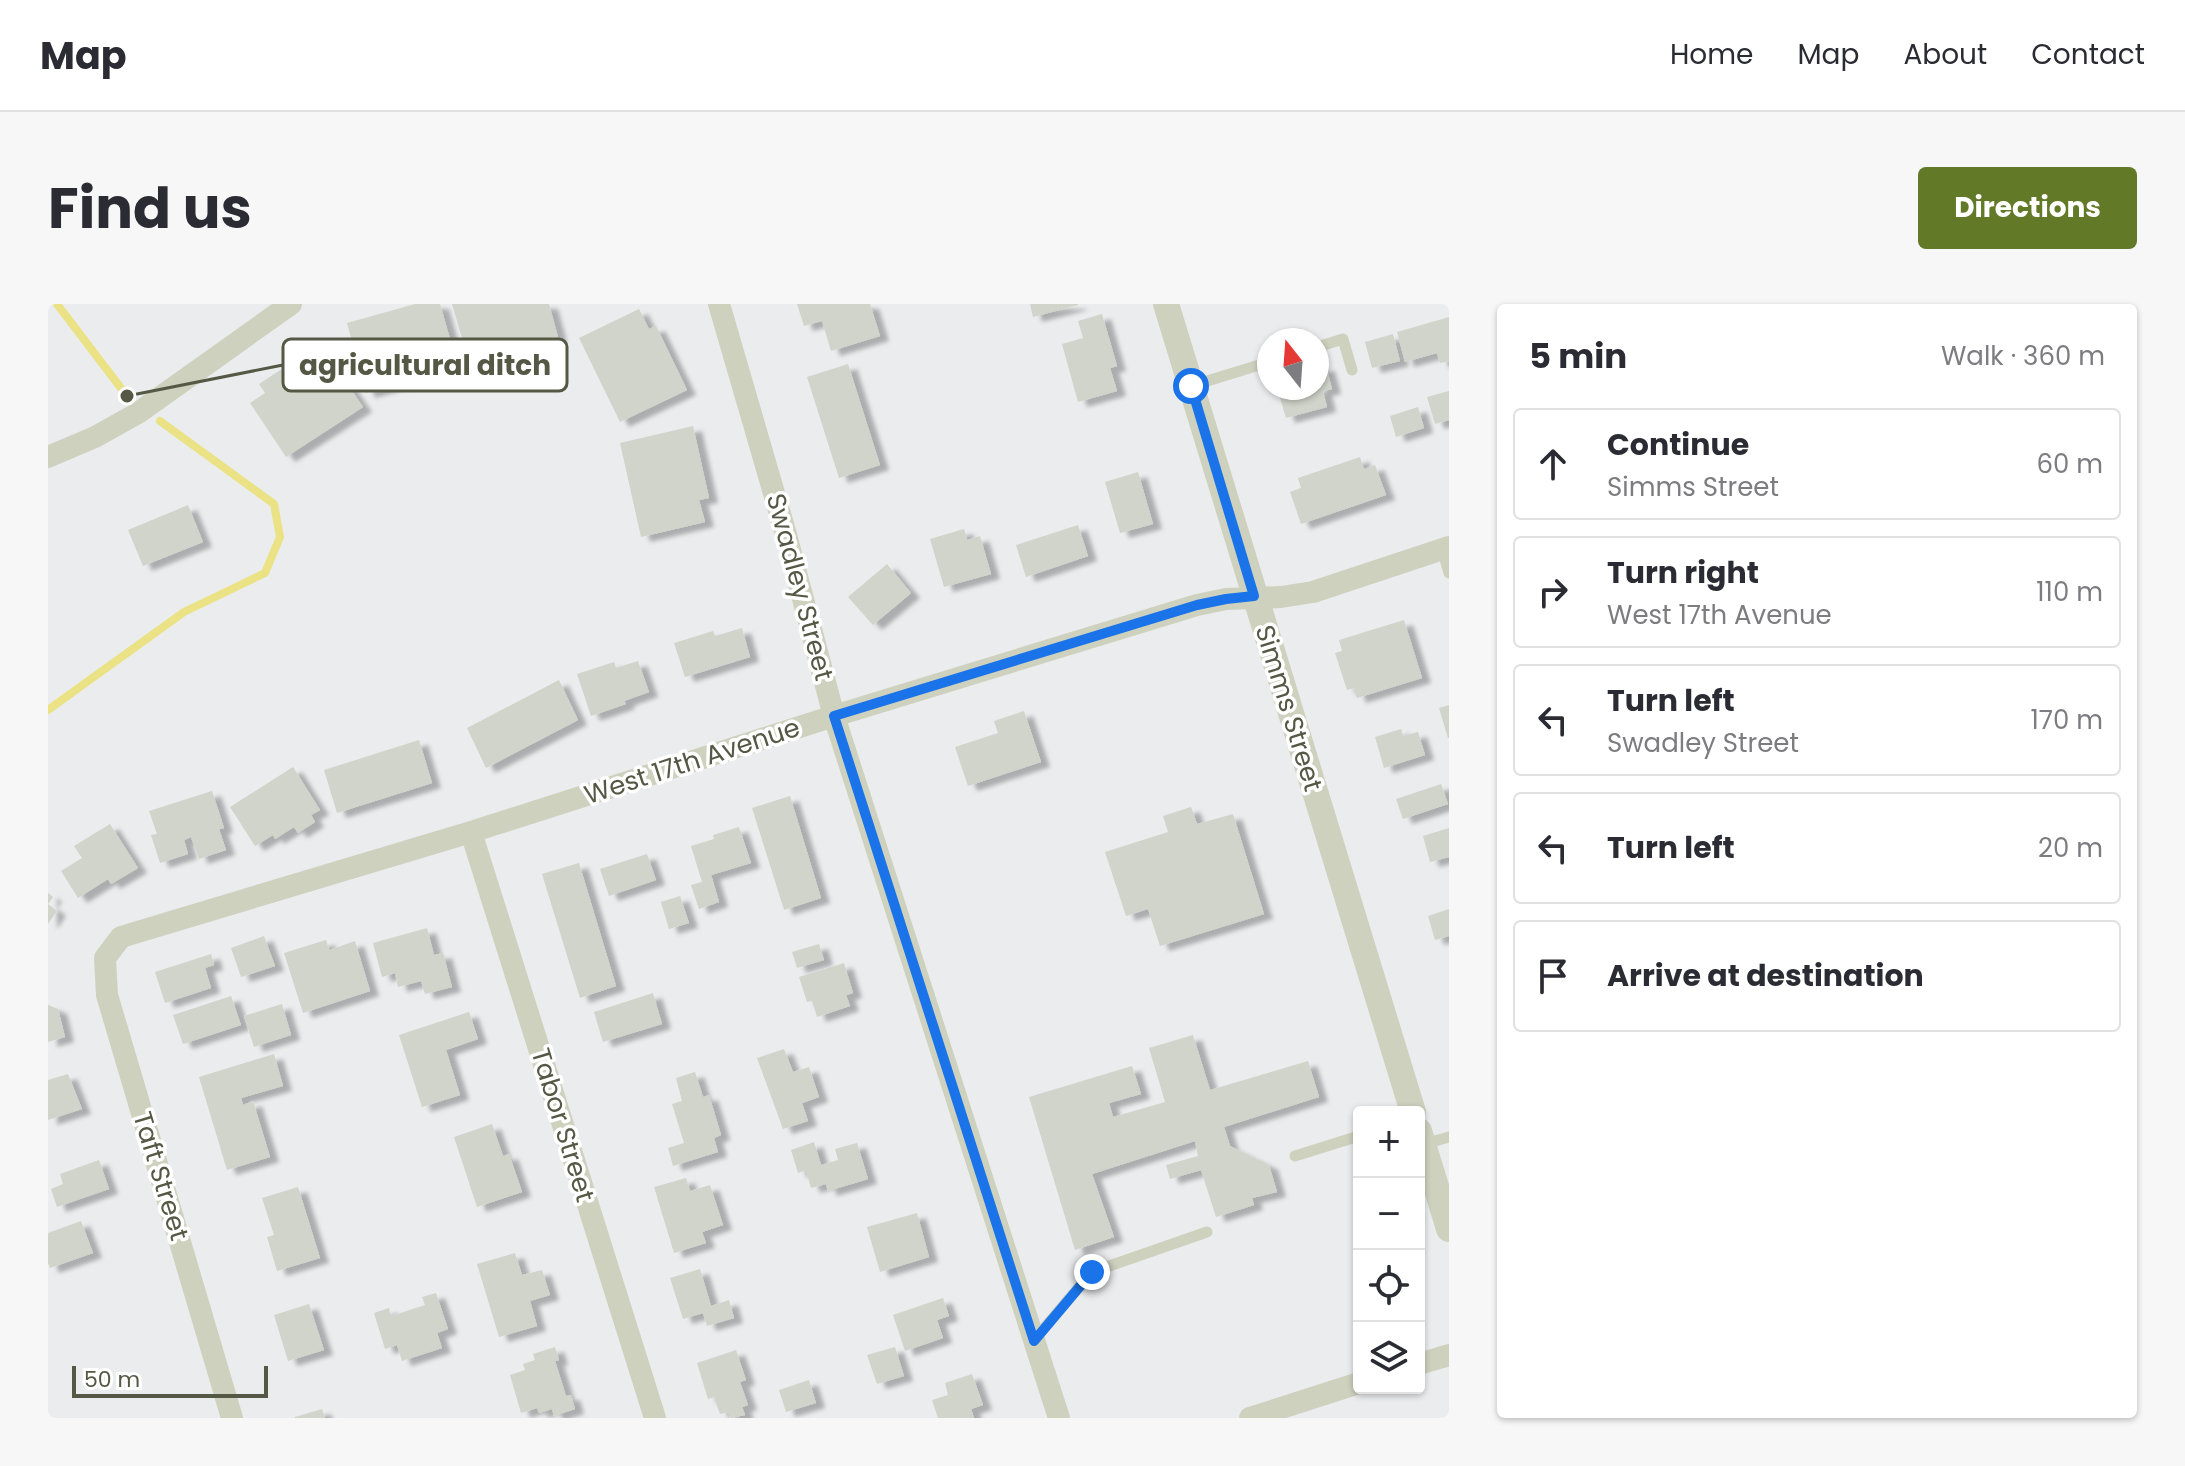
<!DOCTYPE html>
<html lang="en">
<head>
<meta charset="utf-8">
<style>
	:root { --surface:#fff; --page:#f7f7f7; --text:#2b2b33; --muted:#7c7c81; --line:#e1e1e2; --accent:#627a28 }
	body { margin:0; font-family:Poppins,sans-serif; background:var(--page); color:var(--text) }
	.controls { position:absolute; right:24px; bottom:24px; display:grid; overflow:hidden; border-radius:8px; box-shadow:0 2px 6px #0004 }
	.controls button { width:72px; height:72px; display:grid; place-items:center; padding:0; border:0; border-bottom:2px solid var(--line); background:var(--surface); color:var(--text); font:40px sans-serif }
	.compass { position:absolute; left:1209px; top:24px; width:72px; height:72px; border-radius:50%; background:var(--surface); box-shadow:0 2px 6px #0004; rotate:343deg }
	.scale { position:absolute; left:24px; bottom:20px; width:196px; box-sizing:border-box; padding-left:8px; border:4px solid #555844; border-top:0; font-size:22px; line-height:28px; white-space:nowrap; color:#555844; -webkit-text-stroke:6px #fff; paint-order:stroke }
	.stop { position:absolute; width:24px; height:24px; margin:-18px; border:6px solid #1a73e8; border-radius:50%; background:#fff }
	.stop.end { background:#1a73e8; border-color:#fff; box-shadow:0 2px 8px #0008 }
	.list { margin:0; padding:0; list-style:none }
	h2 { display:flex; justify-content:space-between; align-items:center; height:104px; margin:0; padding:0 32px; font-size:34px }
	h2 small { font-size:26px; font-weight:400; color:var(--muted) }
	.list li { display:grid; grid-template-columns:52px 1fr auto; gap:24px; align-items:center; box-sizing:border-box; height:112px; margin:0 16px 16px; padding:0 16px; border:2px solid var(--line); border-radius:8px }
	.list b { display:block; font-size:30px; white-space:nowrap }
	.list p { margin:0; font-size:26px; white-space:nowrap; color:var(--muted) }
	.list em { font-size:26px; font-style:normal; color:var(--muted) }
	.icon { flex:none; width:44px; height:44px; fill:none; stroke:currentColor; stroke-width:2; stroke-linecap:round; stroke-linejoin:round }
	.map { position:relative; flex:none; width:1401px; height:1114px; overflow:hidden; border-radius:8px }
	header { display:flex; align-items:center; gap:48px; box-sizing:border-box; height:112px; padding:0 40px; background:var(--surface); border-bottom:2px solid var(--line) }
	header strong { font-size:38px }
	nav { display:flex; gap:44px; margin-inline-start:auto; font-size:28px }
	.intro { display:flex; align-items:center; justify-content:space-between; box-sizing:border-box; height:192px; padding:0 48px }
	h1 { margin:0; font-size:56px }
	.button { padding:20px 36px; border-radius:8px; background:var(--accent); color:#fff; font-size:28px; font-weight:700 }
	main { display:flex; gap:48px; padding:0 48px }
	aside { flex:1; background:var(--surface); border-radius:8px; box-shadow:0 2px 6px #0004 }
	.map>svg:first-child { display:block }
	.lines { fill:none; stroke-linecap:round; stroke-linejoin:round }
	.stream { stroke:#eae285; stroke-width:8 }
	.building { fill:#d0d4ca; filter:url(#shadow) }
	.service { stroke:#ced1be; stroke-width:11 }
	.minor { stroke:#ced1be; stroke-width:22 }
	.tertiary { stroke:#ced1be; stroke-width:26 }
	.route { stroke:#1a73e8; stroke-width:10 }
	.labels { text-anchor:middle; stroke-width:7; stroke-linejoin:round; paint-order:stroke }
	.street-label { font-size:26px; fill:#555844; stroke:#fff }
	.leader { fill:none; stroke:#555844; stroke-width:3 }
	.callout-dot { fill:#555844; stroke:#fff; stroke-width:3 }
	.callout { fill:#fff; stroke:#555844; stroke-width:3 }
	.callout-label { font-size:28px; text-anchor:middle; font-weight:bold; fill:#555844 }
</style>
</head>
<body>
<header>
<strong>Map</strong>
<nav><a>Home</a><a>Map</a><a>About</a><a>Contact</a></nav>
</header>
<div class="intro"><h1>Find us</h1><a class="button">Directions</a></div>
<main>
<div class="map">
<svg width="1401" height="1114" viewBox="0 0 1401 1114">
	<defs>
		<filter id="shadow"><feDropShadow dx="9" dy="5" stdDeviation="2" flood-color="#0004"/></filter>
	</defs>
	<rect width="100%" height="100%" fill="#ebecee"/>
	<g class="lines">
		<path class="stream" d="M9,0L79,92
			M0,406L136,308L217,269L232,233L226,200L112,117"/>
	</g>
	<path class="building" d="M367,0H392L410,63L318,89L299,19Z
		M404,0H501L510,33L421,58Z
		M749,0H822L832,32L783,47L774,17L756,22Z
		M982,0H1030V1L985,13Z
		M591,5L601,25L608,22L639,86L572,118L531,34Z
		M1054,10L1069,62L1062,64L1069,87L1030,98L1014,40L1035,34L1030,17Z
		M1401,13V57L1392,59L1389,49L1357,58L1349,28Z
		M1345,30L1352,57L1324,64L1317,38Z
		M272,40L315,103L238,153L202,99L217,89L211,80Z
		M800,60L832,161L791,174L759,73Z
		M1278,62L1284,85L1275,87L1279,103L1238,114L1229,84H1269V64Z
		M1401,87V116L1387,120L1379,93Z
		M1370,103L1376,124L1348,133L1342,112Z
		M645,122L661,194L651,196L657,218L593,233L572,139Z
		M1312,153L1316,165L1327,161L1338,191L1253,220L1242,188L1253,184L1250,174Z
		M1090,168L1105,220L1072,229L1057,178Z
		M140,201L155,238L95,262L80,226Z
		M1030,221L1040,252L978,273L968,241Z
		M916,225L919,236L932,232L943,270L896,283L882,235Z
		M839,260L863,289L825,321L800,293Z
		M1356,316L1374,374L1309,394L1306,384L1299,386L1287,349L1294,347L1291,336Z
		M694,324L702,353L637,373L626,339L665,327L667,332Z
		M590,357L601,388L576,397L578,400L543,412L529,370L566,358L568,364Z
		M511,376L530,416L438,464L419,424Z
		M1401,401V434H1400L1391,404Z
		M976,407L993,458L920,482L907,443L950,429L946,417Z
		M1353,425L1355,432L1370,428L1377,451L1336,464L1327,433Z
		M371,436L384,479L289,509L276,466Z
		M245,463L272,506L263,511L267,518L250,529L246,523L227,535L225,531L207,542L182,503Z
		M1393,480L1400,500L1355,515L1348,495Z
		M164,487L176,524L171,525L178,546L151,555L143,533L136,536L140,550L112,559L103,531L109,530L101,507Z
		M742,492L773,594L736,606L704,504Z
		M1143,503L1149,520L1185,510L1216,610L1112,642L1100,605L1078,612L1057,548L1120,528L1115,512Z
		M62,520L90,564L63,580L60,575L30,594L13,567L34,554L26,542Z
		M691,523L703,559L663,571L671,598L651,605L643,581L654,578L643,542L666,535L665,531Z
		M1401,524V553L1382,558L1375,532Z
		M599,550L608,576L561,592L552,565Z
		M531,559L568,682L532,694L494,570Z
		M0,589L5,593L0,600L9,607L0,620Z
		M632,592L641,619L621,625L613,598Z
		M1401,605V632L1387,636L1380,612Z
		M379,624L386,651L395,649L404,683L377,690L373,677L350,683L347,669L334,673L325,639Z
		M216,632L227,662L193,673L183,644Z
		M278,636L281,646L307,637L322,687L255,709L236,649Z
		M771,640L776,656L749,664L744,648Z
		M163,650L166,661L157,664L163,684L117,699L107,668Z
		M796,659L805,689L798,691L802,702L769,713L764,697L759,698L751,673Z
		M605,689L614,720L555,738L546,708Z
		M183,692L193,721L135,740L125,711Z
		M234,700L243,731L206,743L196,712Z
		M0,701L10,705L17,733L0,738Z
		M421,708L430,735L398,746L412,791L374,803L351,731Z
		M1145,731L1162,786L1260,757L1271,793L1176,823L1182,842L1221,861L1229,888L1204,894L1206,901L1168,913L1153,866L1122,875L1118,861L1150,852L1147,837L1044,870L1066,933L1027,946L981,793L1084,762L1093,790L1061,799L1065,813L1117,798L1101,744Z
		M736,745L745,768L761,763L771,793L754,799L760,817L735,825L709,754Z
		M226,750L235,782L193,794L195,801L205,797L222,853L179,866L151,773Z
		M647,768L655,793L661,791L673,831L666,834L670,848L625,862L620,844L636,839L624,800L634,797L628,774Z
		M20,770L34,805L0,816V776Z
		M444,820L455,852L461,850L474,888L429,903L406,833Z
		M766,838L773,861L790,856L787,845L809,839L820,875L780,887L778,880L763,884L758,866L750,869L743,846Z
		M51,856L61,885L9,903L3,885L15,880L12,870Z
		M638,874L642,887L662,881L675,921L654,928L658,939L626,949L606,883Z
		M250,883L272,954L229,967L219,933L226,931L214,894Z
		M869,909L881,953L832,968L819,923Z
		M33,917L45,949L2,964L0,959V929Z
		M467,949L474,971L494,966L502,991L482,997L489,1022L451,1033L429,960Z
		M652,965L663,1002L681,996L686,1014L659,1022L655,1009L635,1015L622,974Z
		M388,989L400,1025L389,1029L394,1044L354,1057L349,1041L337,1045L326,1009L341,1004L343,1012L377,1001L374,993Z
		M895,994L901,1012L889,1016L895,1034L857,1047L845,1011Z
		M261,1000L276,1046L240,1057L226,1011Z
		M507,1043L511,1056L507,1057L518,1092L523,1091L527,1105L506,1112L504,1105L491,1109L489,1104L473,1109L462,1071L477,1066L475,1060L487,1056L485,1050Z
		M847,1043L856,1072L829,1080L819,1051Z
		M688,1046L698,1076L692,1078L700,1101L694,1103L697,1111L682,1114L680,1108L672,1110L666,1093L660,1095L649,1059Z
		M924,1070L935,1101L923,1105L926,1114H890L884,1096L900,1091L897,1079Z
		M761,1076L768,1099L738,1108L731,1086Z
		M274,1105L277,1114H247V1113Z"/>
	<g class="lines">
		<path class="service" d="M1269,43L1295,35L1304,66
			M1143,82L1221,58
			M1394,245L1401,269
			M1376,840L1401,833
			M1247,852L1311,832
			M986,1036L1044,968L1159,928"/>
		<path class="minor" d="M671,0L737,227L786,412L1011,1114
			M0,153L47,133L90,109L243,0
			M423,528L607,1114
			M1371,1060L1401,1051
			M184,1114L59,691L57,654L73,633L423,528L786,412L1149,301L1178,295L1233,293L1265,288L1401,243
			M1202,1114L1311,1079"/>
		<path class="tertiary" d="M1118,0L1365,808
			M1371,827L1401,925"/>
	</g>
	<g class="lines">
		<path class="route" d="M1044,968L986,1037L786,412L1149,301L1178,295L1206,292L1143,82"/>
	</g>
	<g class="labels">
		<g class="street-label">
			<text transform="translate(752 283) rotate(75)" y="9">Swadley Street</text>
			<text transform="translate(1241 404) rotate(73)" y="9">Simms Street</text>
			<text transform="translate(644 457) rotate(-18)" y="9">West 17th Avenue</text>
			<text transform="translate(515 821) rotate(73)" y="9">Tabor Street</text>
			<text transform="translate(113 872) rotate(73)" y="9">Taft Street</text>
		</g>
	</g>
	<path class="leader" d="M79 92L235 61"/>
	<circle class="callout-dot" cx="79" cy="92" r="8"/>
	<rect class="callout" x="235" y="35" width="284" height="52" rx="8"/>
	<g class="callout-label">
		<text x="377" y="71">agricultural ditch</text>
	</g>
</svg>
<div class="controls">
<button>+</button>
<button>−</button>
<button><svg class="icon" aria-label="locate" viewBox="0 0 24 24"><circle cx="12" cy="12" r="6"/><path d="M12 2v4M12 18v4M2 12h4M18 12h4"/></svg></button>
<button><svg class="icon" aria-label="layers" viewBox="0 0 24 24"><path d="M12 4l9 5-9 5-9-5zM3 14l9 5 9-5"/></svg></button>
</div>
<svg class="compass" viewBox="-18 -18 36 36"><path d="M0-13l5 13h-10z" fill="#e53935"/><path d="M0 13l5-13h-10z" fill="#7c7c81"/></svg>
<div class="scale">50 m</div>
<div class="stop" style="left:1143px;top:82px"></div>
<div class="stop end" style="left:1044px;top:968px"></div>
</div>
<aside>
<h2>5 min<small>Walk · 360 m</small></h2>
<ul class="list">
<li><svg class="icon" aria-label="ahead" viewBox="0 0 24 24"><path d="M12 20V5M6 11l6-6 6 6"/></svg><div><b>Continue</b><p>Simms Street</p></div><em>60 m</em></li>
<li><svg class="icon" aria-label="right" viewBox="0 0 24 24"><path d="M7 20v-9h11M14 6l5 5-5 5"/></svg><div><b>Turn right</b><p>West 17th Avenue</p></div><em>110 m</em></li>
<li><svg class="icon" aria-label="left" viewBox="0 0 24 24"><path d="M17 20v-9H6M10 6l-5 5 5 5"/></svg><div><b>Turn left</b><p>Swadley Street</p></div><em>170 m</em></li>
<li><svg class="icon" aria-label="left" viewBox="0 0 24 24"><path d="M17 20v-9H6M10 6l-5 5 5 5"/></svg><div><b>Turn left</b></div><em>20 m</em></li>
<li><svg class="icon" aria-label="arrive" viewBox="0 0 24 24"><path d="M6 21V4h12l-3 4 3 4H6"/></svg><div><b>Arrive at destination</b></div></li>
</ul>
</aside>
</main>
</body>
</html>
